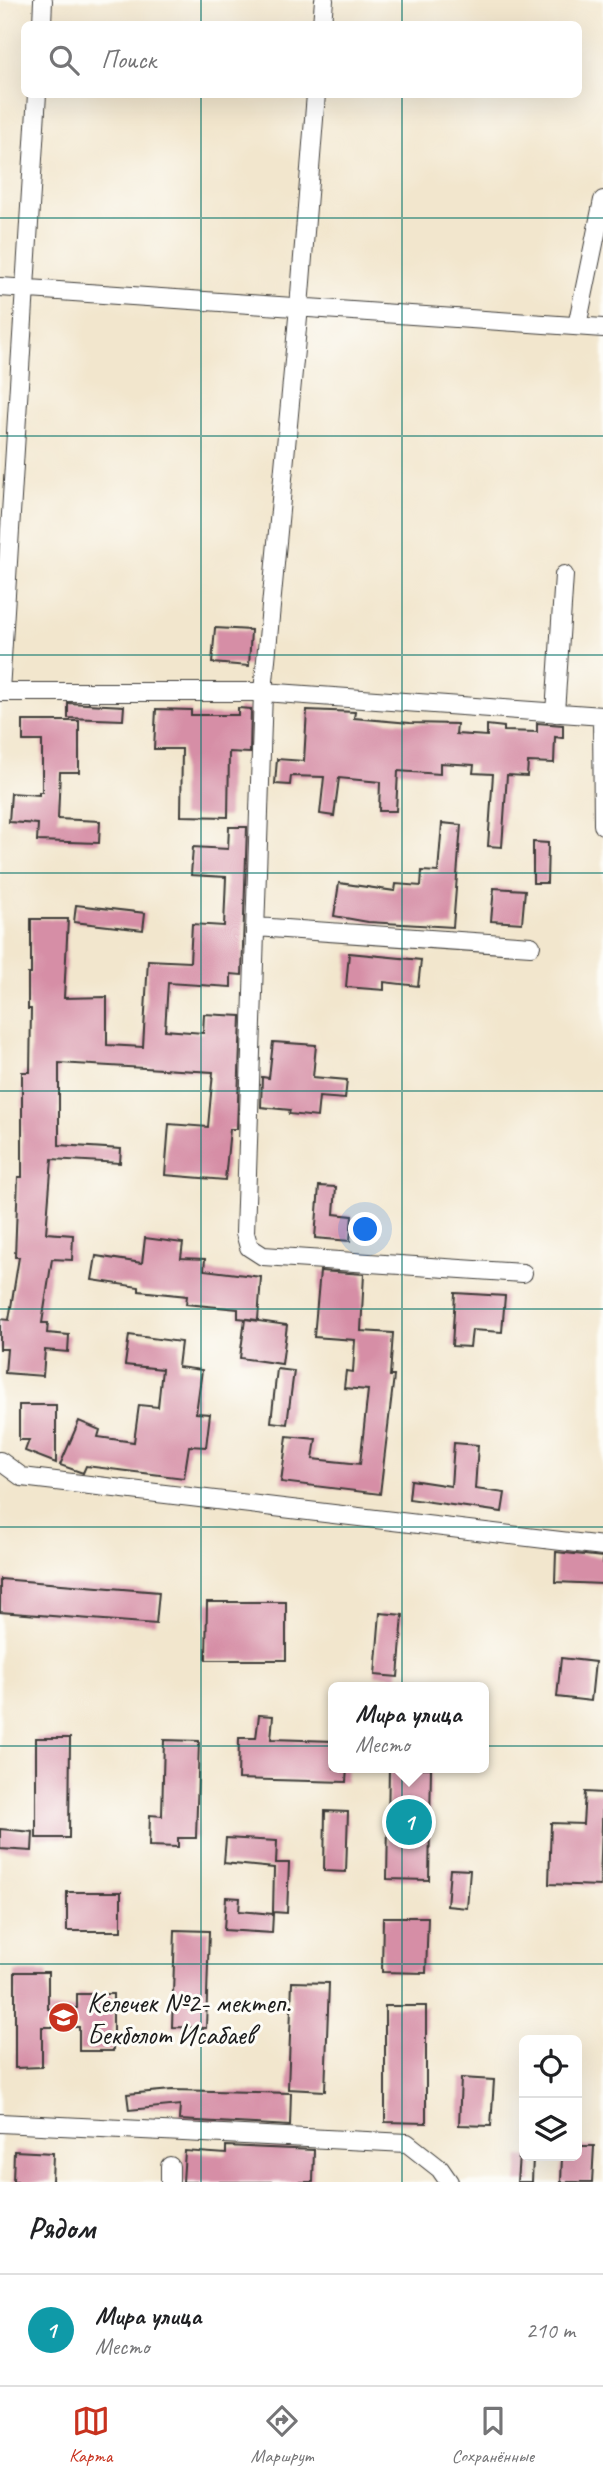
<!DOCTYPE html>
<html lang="ru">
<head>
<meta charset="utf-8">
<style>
	:root { --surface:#fff; --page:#f6f6f6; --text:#202124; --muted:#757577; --line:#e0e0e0; --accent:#c8321e }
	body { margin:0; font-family:Caveat,sans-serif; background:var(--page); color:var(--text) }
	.controls { position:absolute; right:21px; bottom:21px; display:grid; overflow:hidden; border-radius:10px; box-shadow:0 7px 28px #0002 }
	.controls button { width:63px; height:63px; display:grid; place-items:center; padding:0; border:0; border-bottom:2px solid var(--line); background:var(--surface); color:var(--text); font:35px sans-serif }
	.you { position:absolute; left:366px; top:1230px; width:24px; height:24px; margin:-18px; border:5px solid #fff; border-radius:50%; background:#1a73e8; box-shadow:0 0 0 10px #1a73e833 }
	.badge { display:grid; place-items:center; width:46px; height:46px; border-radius:50%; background:var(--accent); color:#fff; font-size:23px; font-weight:700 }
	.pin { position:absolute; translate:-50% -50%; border:4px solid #fff; box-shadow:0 2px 7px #0006 }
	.popup { position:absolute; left:328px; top:1682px; width:161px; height:91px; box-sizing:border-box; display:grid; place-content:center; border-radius:10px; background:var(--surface); filter:drop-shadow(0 2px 5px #0005); font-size:23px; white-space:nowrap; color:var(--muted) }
	.popup b { font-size:26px; color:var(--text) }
	.popup::after { content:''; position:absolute; left:50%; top:100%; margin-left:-14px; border:14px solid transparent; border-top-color:var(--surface) }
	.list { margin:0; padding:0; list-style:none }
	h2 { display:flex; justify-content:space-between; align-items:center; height:91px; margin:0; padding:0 28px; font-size:30px }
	h2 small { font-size:23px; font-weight:400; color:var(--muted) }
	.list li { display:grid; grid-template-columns:46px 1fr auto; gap:21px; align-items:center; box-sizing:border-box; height:112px; padding:0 28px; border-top:2px solid var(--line) }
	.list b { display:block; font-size:26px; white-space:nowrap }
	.list p { margin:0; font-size:23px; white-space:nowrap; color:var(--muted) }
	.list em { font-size:23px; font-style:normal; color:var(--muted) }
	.icon { flex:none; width:38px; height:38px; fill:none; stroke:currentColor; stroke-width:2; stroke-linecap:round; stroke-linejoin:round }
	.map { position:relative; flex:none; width:603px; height:2182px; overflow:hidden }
	.search { position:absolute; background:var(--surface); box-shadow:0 7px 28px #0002; left:21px; right:21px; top:21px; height:77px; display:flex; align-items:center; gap:18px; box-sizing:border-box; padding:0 24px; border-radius:10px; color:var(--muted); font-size:26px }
	.sheet { height:203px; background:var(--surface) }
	nav { display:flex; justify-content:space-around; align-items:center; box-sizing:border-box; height:98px; border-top:2px solid var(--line); background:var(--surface); font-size:19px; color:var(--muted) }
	nav a { display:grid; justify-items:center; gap:4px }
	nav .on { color:var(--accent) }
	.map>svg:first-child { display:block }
	.building { fill:#d68ea6 }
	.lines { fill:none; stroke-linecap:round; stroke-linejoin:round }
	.minor-casing { stroke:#3c3a37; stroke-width:20 }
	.minor { stroke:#fff; stroke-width:18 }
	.grid { fill:none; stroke:#0f766e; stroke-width:2; stroke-opacity:0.55 }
	.labels { text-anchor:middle; stroke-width:6; stroke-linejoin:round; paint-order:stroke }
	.poi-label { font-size:28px; fill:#1c1c1c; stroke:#fdfcf7; text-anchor:start }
</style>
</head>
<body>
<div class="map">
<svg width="603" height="2182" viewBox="0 0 603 2182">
	<rect width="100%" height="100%" fill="#fdfcf7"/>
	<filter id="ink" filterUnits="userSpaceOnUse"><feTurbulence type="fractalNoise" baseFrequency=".0143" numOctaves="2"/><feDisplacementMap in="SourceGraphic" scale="14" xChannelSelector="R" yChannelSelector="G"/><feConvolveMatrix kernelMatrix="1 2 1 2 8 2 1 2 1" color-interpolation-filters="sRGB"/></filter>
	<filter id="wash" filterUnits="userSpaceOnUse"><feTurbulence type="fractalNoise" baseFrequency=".00686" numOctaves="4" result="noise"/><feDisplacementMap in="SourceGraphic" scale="28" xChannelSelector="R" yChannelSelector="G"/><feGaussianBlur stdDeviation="1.57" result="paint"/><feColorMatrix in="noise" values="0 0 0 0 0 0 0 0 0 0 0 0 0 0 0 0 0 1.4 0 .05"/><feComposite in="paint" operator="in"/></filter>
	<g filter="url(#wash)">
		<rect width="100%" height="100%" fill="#f2e6cd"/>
		<g id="blocks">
			<path class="building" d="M215,628L251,630L249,666L212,663Z
				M68,703L124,706L123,720L68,718Z
				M238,708L251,709L250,753L229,752L228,817L181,816L182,749H154L156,709L191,710V715H238Z
				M307,710L355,712L354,718L410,723L457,724L456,734L487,736V725L504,727V731L537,732V723L563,725V738L555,737L554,763L528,762L527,776L507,775L502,847L488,846L493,774L473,773L474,765L440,763V774L398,771L396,811H379L380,782L339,778L334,816L320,814L324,777L291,776L290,785L275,784L277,759L304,761Z
				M23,721H79V772H60L58,819L100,821L99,843L37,841L38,824L9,822L11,793L39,795V792H42V741H23Z
				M442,823L461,825L453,927L368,922L334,916L339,883L395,891L396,884L421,886L422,871L438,872Z
				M229,827H247L242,975L231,974V987L168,983L165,1030L203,1033L204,1014L241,1016L237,1129H230L225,1180L165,1175L169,1124L208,1127L213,1072L59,1063V1145L121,1149L120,1163L52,1159L46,1233L73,1235L72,1260L52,1259L42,1323H48L47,1333L69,1335L68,1352L45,1350L43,1376L5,1373L7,1349H0V1319L9,1320L19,1257H15L18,1177H22V1072H30L31,1009H28V974H31V919H68L64,998L107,997V1045L143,1047L148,960L190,962L192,924L224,926L226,877L191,875L193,847L228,849Z
				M533,842L548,843L547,883H533Z
				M494,888L525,890L522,923L491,921Z
				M76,905L145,913L143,930L74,922Z
				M349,953L421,960L418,986L384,982V990L346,987Z
				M273,1042L316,1045L313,1077L347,1080L345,1099L319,1097L317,1117L289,1114L290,1110L261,1107L262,1077L269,1078Z
				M319,1186L336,1187L334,1214L352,1216L350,1241L315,1238Z
				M145,1238L183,1243L181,1258L205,1259L204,1270L261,1277L258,1320L238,1318V1309L186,1304L187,1296L139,1291V1287L92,1280L96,1256L142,1263Z
				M320,1271L364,1274L361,1331L393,1333L390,1376H394L380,1494L281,1482L287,1436L316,1439L313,1459L360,1464L368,1390L344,1388L346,1371L353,1372L355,1340L314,1337Z
				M455,1293L505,1296L502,1332L472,1330L470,1347L452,1346Z
				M245,1319L287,1325L282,1364L240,1358Z
				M129,1335L181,1342L178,1367L202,1370L196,1413L210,1414L206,1447L189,1446L184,1478L86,1466L83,1473L60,1465L79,1421L100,1430L98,1437L134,1442L139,1405L158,1407L162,1369L125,1365Z
				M277,1369L294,1371L287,1424L271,1422Z
				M19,1405H56V1463L25,1451L29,1440H19Z
				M454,1443L478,1445L475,1489L505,1493L502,1512L409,1499L411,1480L451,1486Z
				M556,1552L603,1557V1584L555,1582Z
				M0,1579L159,1592L156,1624L0,1612Z
				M207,1602H286V1660H206Z
				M380,1613L403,1615L398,1677L375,1675Z
				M561,1658L595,1662L591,1701L557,1697Z
				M259,1715L273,1716L271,1739L334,1741V1768H347L346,1782L238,1779L239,1738H256Z
				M36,1738H70L69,1838H36Z
				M164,1740L199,1741L196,1838H178V1847L149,1846L150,1815L162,1816Z
				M389,1768H431L429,1880L387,1879Z
				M585,1792L603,1793L600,1886L549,1884L551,1823L583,1824Z
				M325,1811L348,1812L346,1872L324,1871Z
				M0,1829L33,1832L32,1851L0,1849Z
				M226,1838L277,1841L276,1863H289L287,1913L273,1912L274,1868L224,1863Z
				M450,1869L470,1870L467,1908L447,1906Z
				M67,1892H121V1931H67Z
				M226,1897L240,1898L239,1911L273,1914L272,1933L224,1930Z
				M383,1917H428L426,1973L382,1972Z
				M175,1930L209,1931L206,2028L172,2027Z
				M15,1972H48V2009L77,2008V1994H113V2051H79V2027H42V2067L15,2068Z
				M292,1982L329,1983L325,2091L288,2089Z
				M385,2006H426V2123L385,2122Z
				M461,2078L494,2080L491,2126L459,2125Z
				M172,2090L291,2093L290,2126L179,2120L180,2105L129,2110L127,2094Z
				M226,2146L314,2150L313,2182H183L185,2151L226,2154Z
				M577,2146H594L592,2182H561L562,2156H577Z
				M14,2151L53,2153L52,2182H13Z
				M519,2156H533L532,2182H517Z"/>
		</g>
	</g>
	<g filter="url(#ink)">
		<use href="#blocks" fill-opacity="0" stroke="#3c3a37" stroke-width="2"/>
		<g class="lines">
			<defs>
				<path id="minor" d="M42,24L43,0
					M322,24L324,0
					M316,94L299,307L263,692L245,1233L249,1247L263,1256L523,1273
					M0,287L603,328
					M577,326L603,200
					M0,691L37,94
					M0,692H263L603,716
					M555,713L564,575
					M602,716L603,825
					M256,927L531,946
					M0,1461L22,1477L603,1546
					M0,2123L407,2143L440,2169L449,2182
					M170,2182V2166"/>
			</defs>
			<use href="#minor" class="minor-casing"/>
			<use href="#minor" class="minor"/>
		</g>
	</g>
	<path class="grid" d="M201,0V24M402,0V24M201,94V2182M402,94V2182M0,218H603M0,436H603M0,655H603M0,873H603M0,1091H603M0,1309H603M0,1527H603M0,1746H603M0,1964H603"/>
	<defs>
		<symbol id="school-disc" viewBox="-11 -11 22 22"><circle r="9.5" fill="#c8321e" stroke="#fdfcf7"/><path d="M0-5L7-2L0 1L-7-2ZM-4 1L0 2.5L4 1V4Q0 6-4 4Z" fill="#fff"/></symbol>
	</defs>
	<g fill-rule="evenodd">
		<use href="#school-disc" x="46" y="2000" width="35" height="35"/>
	</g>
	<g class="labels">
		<g class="poi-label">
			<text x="87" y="2012">Келечек №2- мектеп.<tspan x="87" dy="32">Бекболот Исабаев</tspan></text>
		</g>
	</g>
</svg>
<div class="controls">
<button><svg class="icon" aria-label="locate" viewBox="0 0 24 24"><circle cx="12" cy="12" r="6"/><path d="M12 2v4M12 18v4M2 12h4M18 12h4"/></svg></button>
<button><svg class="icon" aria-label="layers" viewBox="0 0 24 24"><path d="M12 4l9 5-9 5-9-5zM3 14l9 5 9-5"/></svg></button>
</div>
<div class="you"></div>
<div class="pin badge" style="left:409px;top:1822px;background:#0f9aa8">1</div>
<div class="popup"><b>Мира улица</b>Место</div>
<div class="search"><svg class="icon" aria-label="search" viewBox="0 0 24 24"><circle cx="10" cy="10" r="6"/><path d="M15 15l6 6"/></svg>Поиск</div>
</div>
<section class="sheet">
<h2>Рядом<small></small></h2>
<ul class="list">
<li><span class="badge" style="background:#0f9aa8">1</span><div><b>Мира улица</b><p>Место</p></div><em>210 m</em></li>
</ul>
</section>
<nav>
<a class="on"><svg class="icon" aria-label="map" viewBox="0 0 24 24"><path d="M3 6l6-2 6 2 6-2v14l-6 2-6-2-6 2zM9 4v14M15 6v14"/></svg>Карта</a>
<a><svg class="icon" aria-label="directions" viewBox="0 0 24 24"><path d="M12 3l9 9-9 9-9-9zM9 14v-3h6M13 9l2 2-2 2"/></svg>Маршрут</a>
<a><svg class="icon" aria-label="saved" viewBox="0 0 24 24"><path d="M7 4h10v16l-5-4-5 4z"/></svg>Сохранённые</a>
</nav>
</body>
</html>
